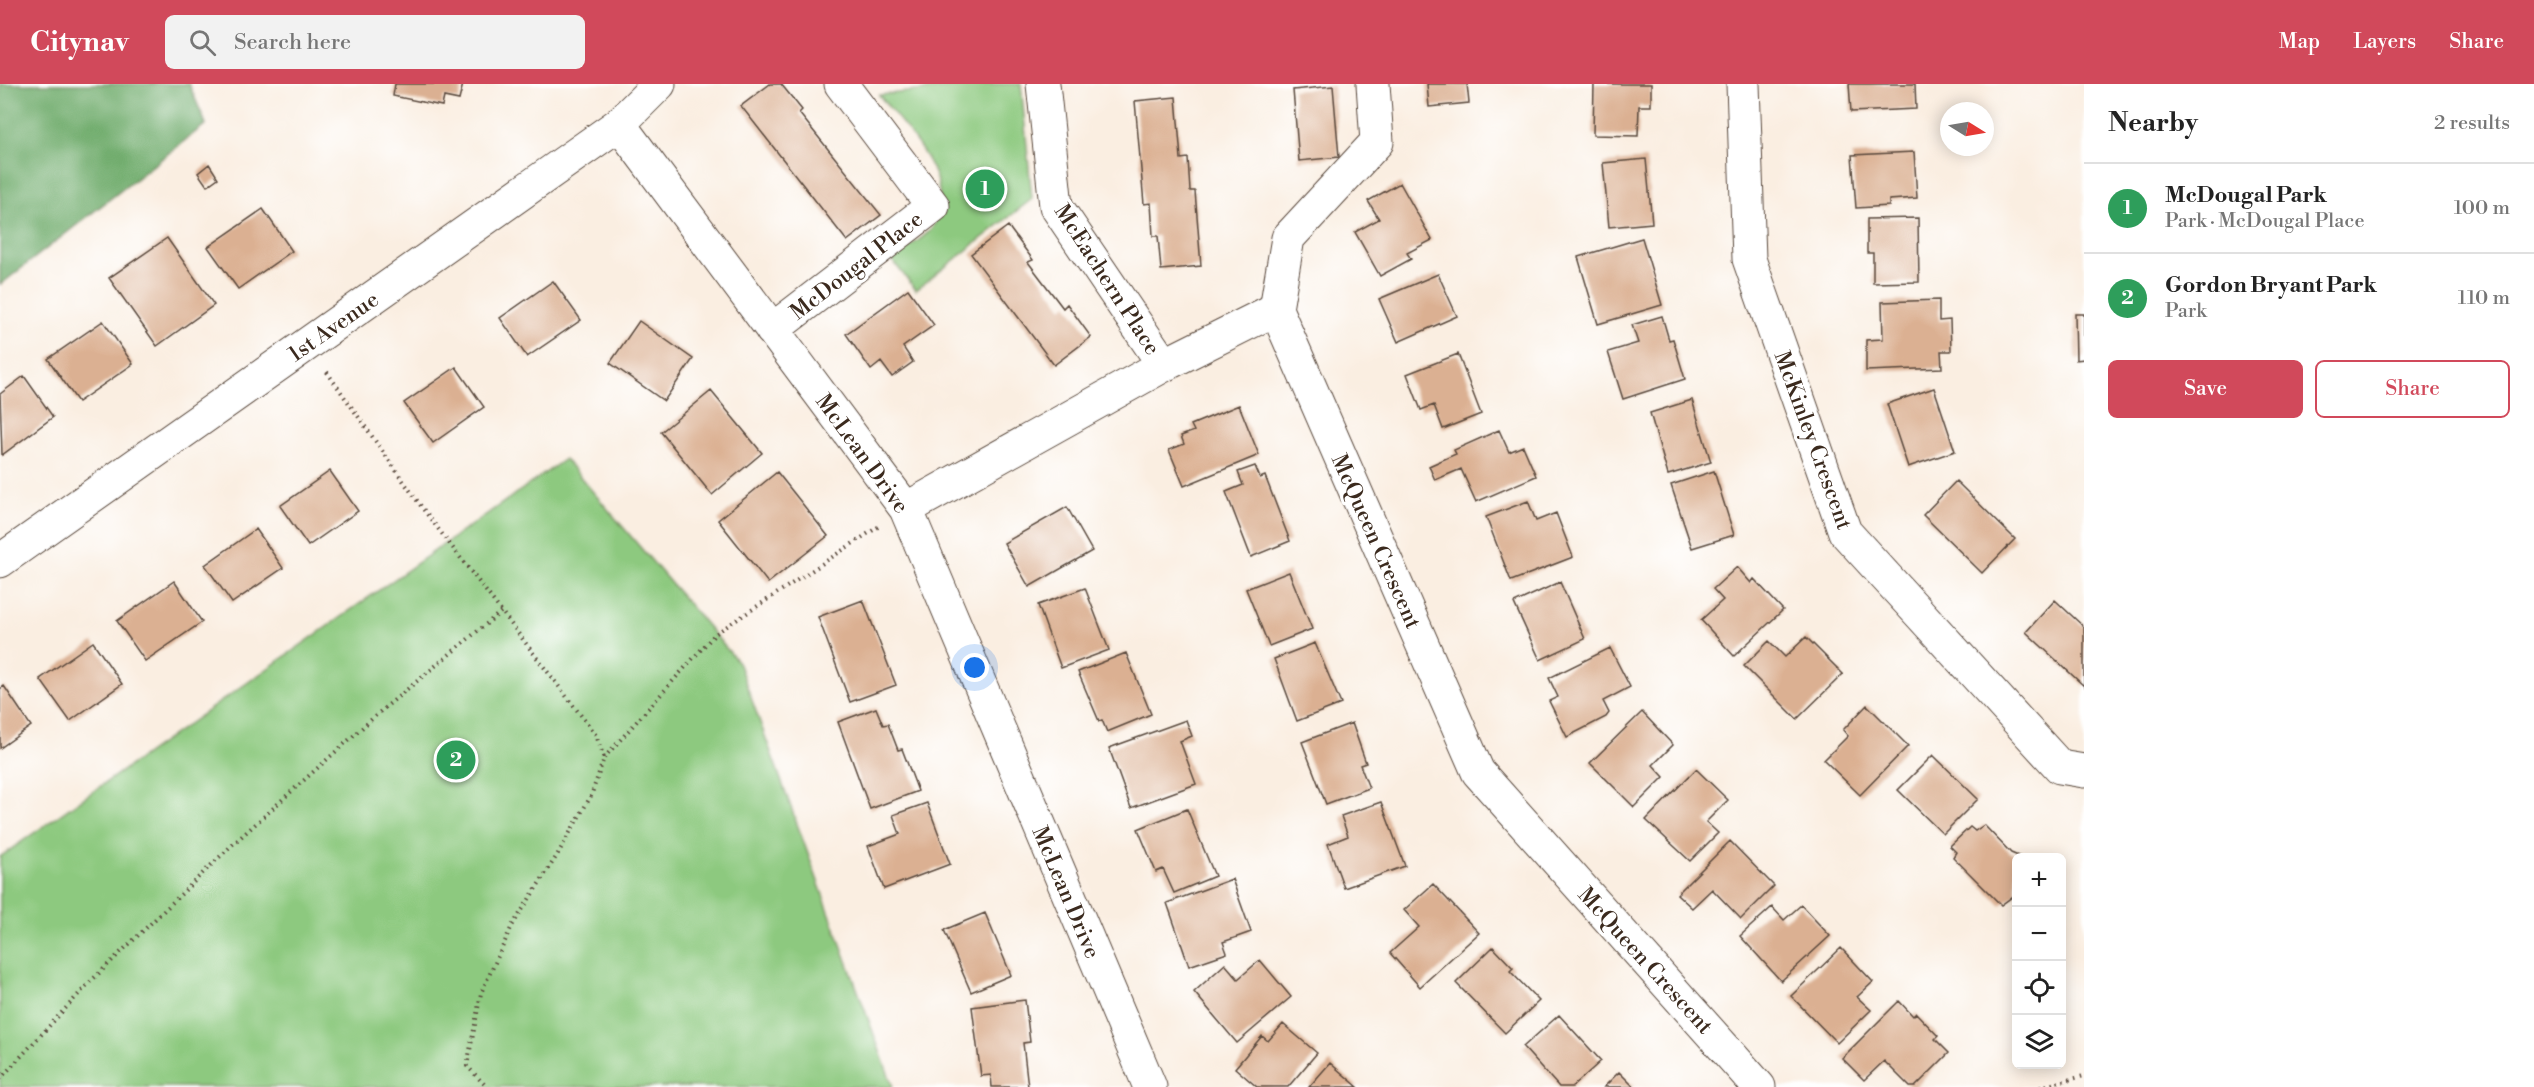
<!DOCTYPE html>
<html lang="en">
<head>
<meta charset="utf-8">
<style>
	:root { --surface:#fff; --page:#f2f2f2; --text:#222; --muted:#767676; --line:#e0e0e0; --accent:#d1495b }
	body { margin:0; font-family:"Libre Bodoni",serif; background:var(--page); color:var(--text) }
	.controls { position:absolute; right:18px; bottom:18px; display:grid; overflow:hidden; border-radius:9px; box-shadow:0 3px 15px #0003 }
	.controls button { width:54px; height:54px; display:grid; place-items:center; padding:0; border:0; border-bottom:2px solid var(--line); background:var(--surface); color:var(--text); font:30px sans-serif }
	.compass { position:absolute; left:1940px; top:18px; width:54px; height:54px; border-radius:50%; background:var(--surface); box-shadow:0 3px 15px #0003; rotate:101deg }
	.you { position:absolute; left:975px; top:584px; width:21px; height:21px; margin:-15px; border:4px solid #fff; border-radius:50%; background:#1a73e8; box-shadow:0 0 0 9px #1a73e833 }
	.badge { display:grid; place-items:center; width:39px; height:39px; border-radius:50%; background:var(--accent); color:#fff; font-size:20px; font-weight:700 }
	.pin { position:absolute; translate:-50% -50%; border:3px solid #fff; box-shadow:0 2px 6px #0006 }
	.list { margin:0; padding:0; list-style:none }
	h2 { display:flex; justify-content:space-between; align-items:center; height:78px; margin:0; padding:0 24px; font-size:26px }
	h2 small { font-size:20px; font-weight:400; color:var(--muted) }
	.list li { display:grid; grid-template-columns:39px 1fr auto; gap:18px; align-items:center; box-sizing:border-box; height:90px; padding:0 24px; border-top:2px solid var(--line) }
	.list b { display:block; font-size:22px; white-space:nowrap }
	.list p { margin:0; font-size:20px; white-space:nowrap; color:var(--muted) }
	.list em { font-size:20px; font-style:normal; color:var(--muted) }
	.actions { display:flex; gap:12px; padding:18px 24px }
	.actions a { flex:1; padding:14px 0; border:2px solid var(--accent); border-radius:9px; text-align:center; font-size:21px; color:var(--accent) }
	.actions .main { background:var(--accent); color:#fff }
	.icon { flex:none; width:33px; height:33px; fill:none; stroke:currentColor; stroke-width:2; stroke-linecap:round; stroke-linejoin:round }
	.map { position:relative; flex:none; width:2084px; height:1003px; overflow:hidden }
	header { display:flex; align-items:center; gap:36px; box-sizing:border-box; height:84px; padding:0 30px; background:var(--accent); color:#fff }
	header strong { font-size:28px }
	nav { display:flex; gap:33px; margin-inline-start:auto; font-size:21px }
	.search { width:420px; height:54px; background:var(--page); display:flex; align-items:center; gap:15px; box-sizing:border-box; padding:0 21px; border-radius:9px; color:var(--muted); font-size:22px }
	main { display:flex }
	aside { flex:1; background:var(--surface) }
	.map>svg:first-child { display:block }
	.green { fill:#8dc97f; stroke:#647a4e; stroke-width:1.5 }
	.forest { fill:#72ad6e; stroke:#566c46; stroke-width:1.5 }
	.building { fill:#dbb092 }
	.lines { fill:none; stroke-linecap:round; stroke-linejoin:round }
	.street-casing { stroke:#58473b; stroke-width:35 }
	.secondary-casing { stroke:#58473b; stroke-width:35 }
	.path { stroke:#58473b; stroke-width:4; stroke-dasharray:1.5 4.5; stroke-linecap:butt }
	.street { stroke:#fff; stroke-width:33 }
	.secondary { stroke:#fff; stroke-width:33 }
	.labels { text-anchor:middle; stroke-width:6; stroke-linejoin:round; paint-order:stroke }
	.street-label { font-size:22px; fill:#3b2a1e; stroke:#fff }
</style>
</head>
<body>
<header>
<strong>Citynav</strong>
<div class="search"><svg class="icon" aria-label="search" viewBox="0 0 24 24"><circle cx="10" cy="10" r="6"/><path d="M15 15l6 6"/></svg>Search here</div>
<nav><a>Map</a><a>Layers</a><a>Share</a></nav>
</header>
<main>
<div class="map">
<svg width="2084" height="1003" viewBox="0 0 2084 1003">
	<rect width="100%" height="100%" fill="#fff"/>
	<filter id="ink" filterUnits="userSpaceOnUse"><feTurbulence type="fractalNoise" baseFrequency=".0167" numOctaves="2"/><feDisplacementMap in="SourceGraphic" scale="12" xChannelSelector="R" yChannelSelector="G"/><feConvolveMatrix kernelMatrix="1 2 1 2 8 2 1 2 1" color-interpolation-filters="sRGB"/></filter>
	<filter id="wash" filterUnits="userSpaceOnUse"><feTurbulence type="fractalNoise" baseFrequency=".008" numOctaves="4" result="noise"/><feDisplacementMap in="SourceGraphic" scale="24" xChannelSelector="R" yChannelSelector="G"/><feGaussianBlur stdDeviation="1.35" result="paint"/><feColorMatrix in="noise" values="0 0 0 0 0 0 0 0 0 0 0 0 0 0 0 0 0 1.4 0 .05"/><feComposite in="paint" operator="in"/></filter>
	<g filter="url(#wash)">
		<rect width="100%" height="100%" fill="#faeee1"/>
		<path class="green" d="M979,0H1021L1032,115L916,206L891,175C902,167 925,154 932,144C961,99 905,45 879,11Z
			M565,375L738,578L893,1003H0V773Z"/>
		<path class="forest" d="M0,0H189L206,40L0,201Z"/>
		<g id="blocks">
			<path class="building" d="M395,0H463L459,16L444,13L442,22L393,12Z
				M770,0H781L802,26L799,29L881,131L847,157L741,22Z
				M1427,0H1467L1469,19L1429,23Z
				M1594,0H1651V22H1639L1638,52L1593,51Z
				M1849,0H1915L1916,25L1851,28Z
				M1333,2L1339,73L1299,77L1293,6Z
				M1176,13L1181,75L1188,74L1190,107H1195L1201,182L1161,186L1158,152H1153L1151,119L1144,120L1135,17Z
				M1914,68L1917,114L1889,116V122L1856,124L1852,71Z
				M1646,75L1652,139L1609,143L1603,79Z
				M209,80L218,94L207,102L198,89Z
				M1400,99L1432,156L1407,169L1411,175L1380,192L1355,148L1379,135L1368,117Z
				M263,125L292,167L238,205L208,163Z
				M1918,134L1919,198L1873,199V169H1867V135Z
				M1008,142L1033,176L1028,178L1063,224L1067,220L1091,253L1054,281L971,170Z
				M167,154L214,221L157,262L109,194Z
				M1642,154L1662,221L1598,240L1578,173Z
				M1438,190L1457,232L1398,258L1379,215Z
				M553,197L581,236L527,273L500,234Z
				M908,205L934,241L903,263L913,278L892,293L881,278L871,286L846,250Z
				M1939,216V237L1950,236L1951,267H1941L1942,284L1866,287V256L1883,255L1882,218Z
				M2075,230H2084V275L2076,276Z
				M1662,232L1669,256L1673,255L1685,295L1623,315L1608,268L1638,259L1632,241Z
				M103,237L133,280L78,318L48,275Z
				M639,237L693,275L664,317L610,279Z
				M1458,270L1481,330L1443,345L1434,321L1421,326L1407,290Z
				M456,283L484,323L433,359L404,319Z
				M24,292L53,333L2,371L0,310Z
				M1934,304L1955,367L1908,383L1887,320Z
				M711,307L762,369L712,411L661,348Z
				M1692,316L1711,378L1668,391L1650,329Z
				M1239,321L1259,371L1184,402L1169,366L1184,360L1181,352L1194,347L1191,341Z
				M1499,346L1509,368L1523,362L1536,392L1476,418L1461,385L1435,396L1429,382L1456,370L1454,366Z
				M1255,382L1260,394L1265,392L1290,457L1251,473L1226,408L1243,401L1238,388Z
				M330,387L358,427L308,462L280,422Z
				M1714,387L1734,451L1692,464L1671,401Z
				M777,388L828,452L768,499L718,436Z
				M1956,397L2015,455L1982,489L1923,431Z
				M1528,417L1536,437L1556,429L1573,473L1511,497L1486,433Z
				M1067,423L1092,467L1029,503L1004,459Z
				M256,445L283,484L232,519L205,481Z
				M1737,483L1751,499L1754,495L1783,526L1734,572L1701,536L1723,516L1713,505Z
				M1289,488L1312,545L1269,562L1246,505Z
				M174,497L202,538L145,577L117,537Z
				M1560,498L1585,555L1540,576L1514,519Z
				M1085,504L1109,566L1061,584L1038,521Z
				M863,516L896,601L850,618L818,533Z
				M2055,516L2084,543V602L2026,548Z
				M1806,553L1843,590L1797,635L1744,582L1769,557L1785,573Z
				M93,558L122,600L70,637L40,595Z
				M1315,559L1341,620L1297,637L1274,575Z
				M1610,564L1630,603L1603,617L1609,629L1606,633L1567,653L1549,617L1558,613L1549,594Z
				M1126,569L1151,630L1107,648L1102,636L1099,637L1078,588Z
				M4,602L31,642L0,664V605Z
				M1867,621L1908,662L1860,711L1824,676L1848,652L1843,646Z
				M876,624L883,641L888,640L898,666L902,665L918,707L870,725L838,638Z
				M1642,628L1673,661L1653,681L1664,693L1634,723L1590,679Z
				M1186,636L1192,652L1180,657L1196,700L1131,724L1109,664Z
				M1352,639L1366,679L1360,681L1369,704L1326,720L1302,658Z
				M1933,671L1978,715L1943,750L1898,706Z
				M1696,685L1728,716L1706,738L1718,749L1690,777L1646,736Z
				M1381,718L1405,782L1344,804L1328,760L1348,752L1341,732Z
				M927,719L950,780L884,805L868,762L900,750L893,731Z
				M1187,725L1215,792L1174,809L1163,785L1156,788L1138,745Z
				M1984,741L2011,769L2023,774H2016V810L2001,821L1953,773L1956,768L1950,762L1970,743L1975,747Z
				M1730,757L1774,802L1741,835L1712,805L1692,824L1677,810Z
				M1232,795L1251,848L1223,858L1227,869L1189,882L1167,819Z
				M1433,800L1479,849L1420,903L1390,869L1419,843L1404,826Z
				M1801,821L1830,852L1781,897L1740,852L1772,823L1784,836Z
				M985,829L1011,891L971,908L944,846Z
				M1493,863L1513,884L1510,887L1539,917L1505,949L1456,899Z
				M1841,864L1873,898L1857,913L1871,926L1837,959L1791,912Z
				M1260,876L1291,913L1237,959L1194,908L1225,880L1238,895Z
				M1025,916L1030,958L1023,959L1028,1003H992L991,991L981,992L972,923Z
				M1899,917L1913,932L1916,929L1938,952L1935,955L1949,969L1915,1003H1910L1884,977L1864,996L1842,974Z
				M1559,931L1601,977L1572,1003H1559L1523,963Z
				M1283,940L1317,969L1288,1003H1257L1235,984L1262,952L1268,957Z
				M1330,979L1358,1003H1309Z
				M1619,988L1634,1003H1604Z"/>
		</g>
	</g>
	<g filter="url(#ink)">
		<use href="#blocks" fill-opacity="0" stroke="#58473b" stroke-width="1.5"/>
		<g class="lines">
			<defs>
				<path id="street" d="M1043,0L1056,122L1164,281
					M1743,0L1749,175L1845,448L2060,683L2084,687
					M619,40L906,425L1150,1003
					M1276,225L1478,688L1759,1003
					M1276,225L1288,154L1377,58L1373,0
					M772,246L933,122L841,0
					M906,425L1164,281L1276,225"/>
				<path id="secondary" d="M0,477L619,40L659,0"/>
			</defs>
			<use href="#street" class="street-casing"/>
			<use href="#secondary" class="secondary-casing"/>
			<path class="path" d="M327,288L423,425L596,651L604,674L591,712L556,773L512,842L481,909L467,982L487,1003
				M604,674L715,550L878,443
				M0,995L91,897L232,761L382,626L502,527
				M2040,1003L2084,992"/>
			<use href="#street" class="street"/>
			<use href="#secondary" class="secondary"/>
		</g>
	</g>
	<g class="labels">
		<g class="street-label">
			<text transform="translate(856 181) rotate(-38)" y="8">McDougal Place</text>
			<text transform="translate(1108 195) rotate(57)" y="8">McEachern Place</text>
			<text transform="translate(333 242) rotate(-35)" y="8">1st Avenue</text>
			<text transform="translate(1814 356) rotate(70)" y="8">McKinley Crescent</text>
			<text transform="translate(863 369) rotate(54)" y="8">McLean Drive</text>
			<text transform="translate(1377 457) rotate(66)" y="8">McQueen Crescent</text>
			<text transform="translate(1067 808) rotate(67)" y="8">McLean Drive</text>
			<text transform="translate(1646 876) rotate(48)" y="8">McQueen Crescent</text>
		</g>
	</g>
</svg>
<div class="controls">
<button>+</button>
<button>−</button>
<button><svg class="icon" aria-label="locate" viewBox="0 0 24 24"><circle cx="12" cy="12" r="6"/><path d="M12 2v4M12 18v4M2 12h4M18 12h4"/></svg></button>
<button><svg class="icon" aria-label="layers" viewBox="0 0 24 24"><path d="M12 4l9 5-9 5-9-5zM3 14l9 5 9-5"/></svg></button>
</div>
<svg class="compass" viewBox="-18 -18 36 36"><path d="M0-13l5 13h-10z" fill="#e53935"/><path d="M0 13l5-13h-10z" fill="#767676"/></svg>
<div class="you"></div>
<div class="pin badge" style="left:985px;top:105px;background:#2e9e5b">1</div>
<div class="pin badge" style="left:456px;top:676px;background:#2e9e5b">2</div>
</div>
<aside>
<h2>Nearby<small>2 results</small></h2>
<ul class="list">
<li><span class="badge" style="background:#2e9e5b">1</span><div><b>McDougal Park</b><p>Park · McDougal Place</p></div><em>100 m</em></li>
<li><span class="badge" style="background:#2e9e5b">2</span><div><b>Gordon Bryant Park</b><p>Park</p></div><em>110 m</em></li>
</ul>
<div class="actions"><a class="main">Save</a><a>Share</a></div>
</aside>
</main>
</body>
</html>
